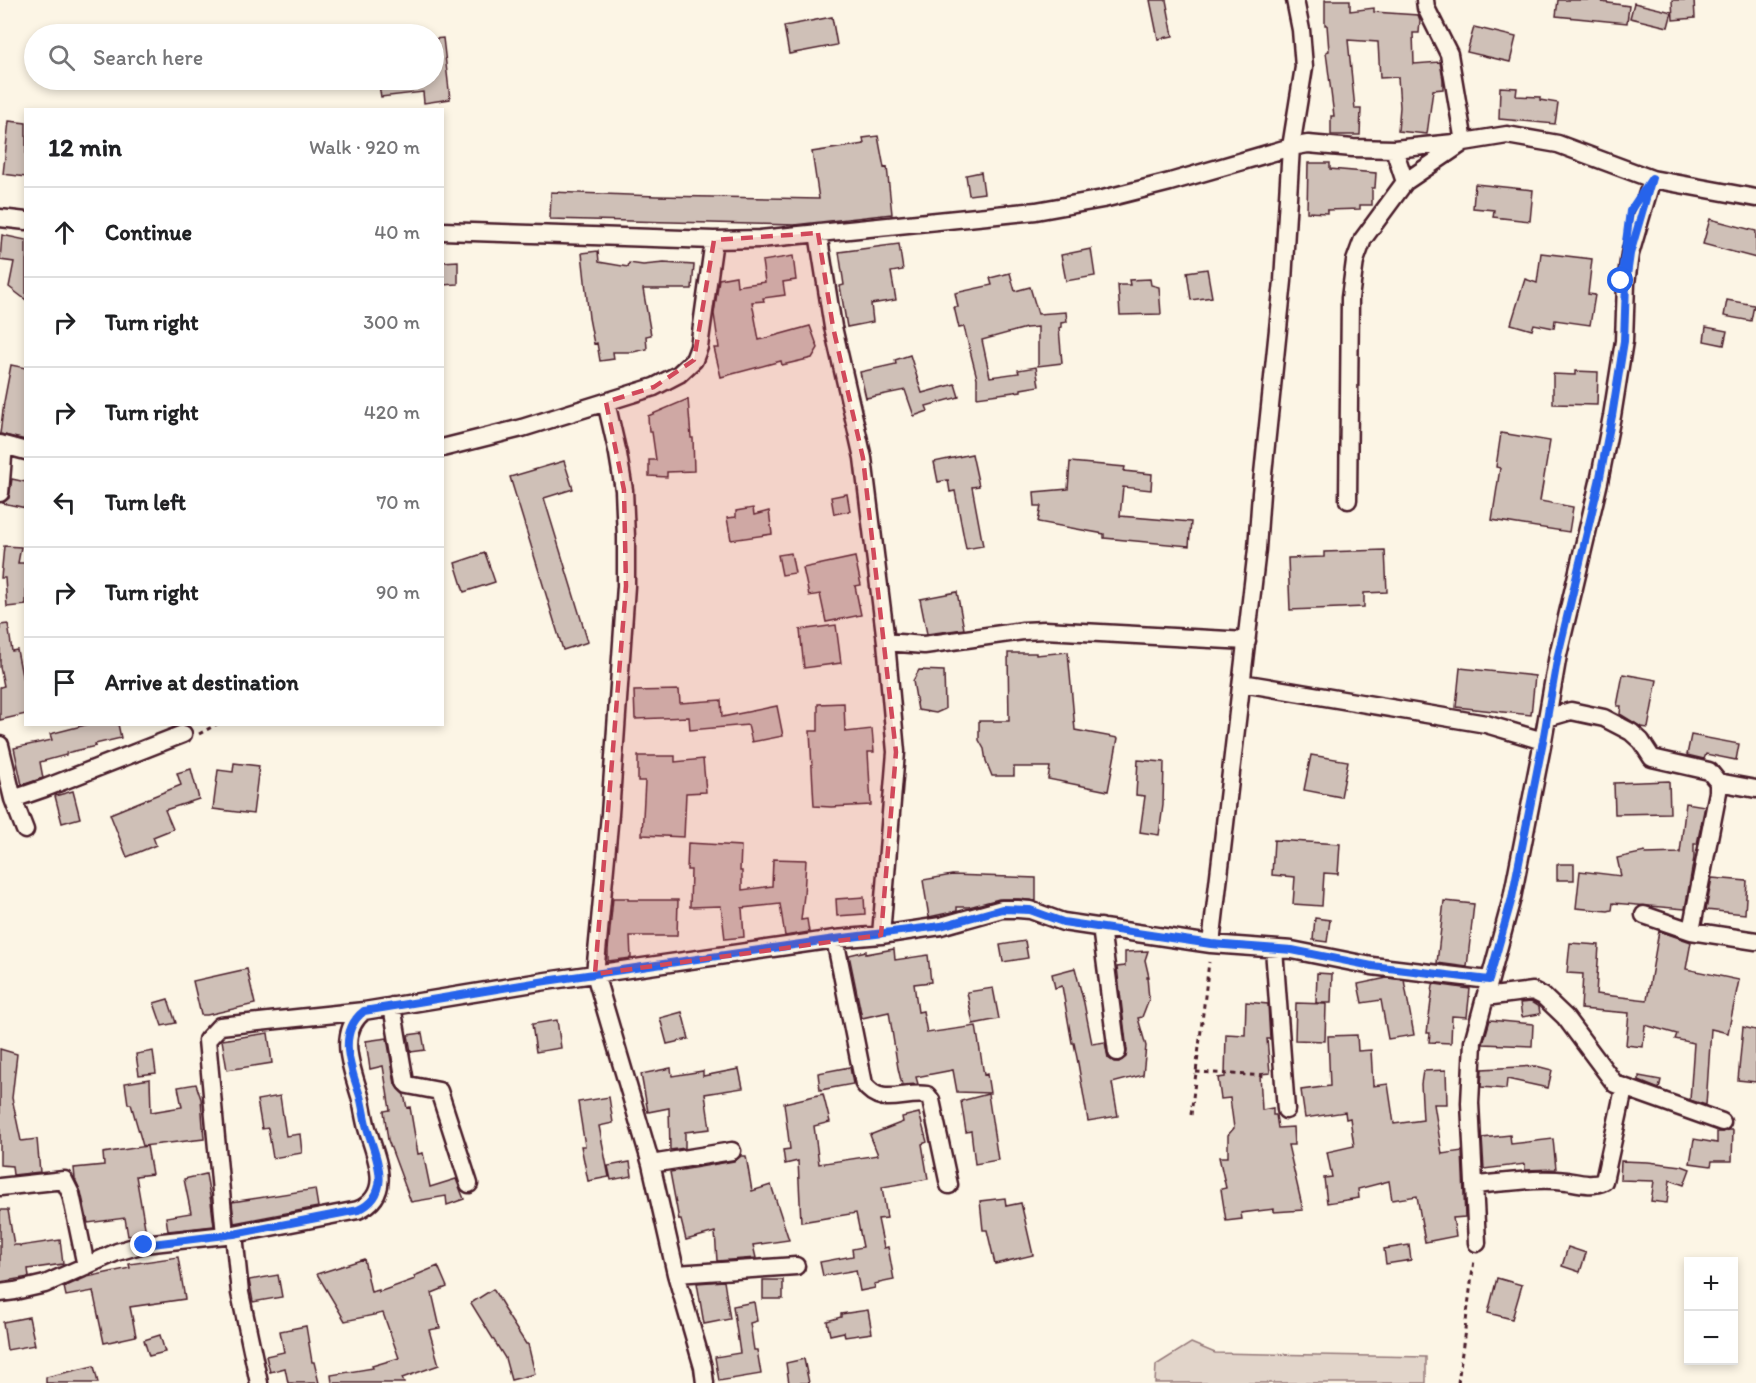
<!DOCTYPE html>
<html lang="en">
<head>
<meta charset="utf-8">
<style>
	:root { --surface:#fff; --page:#f6f6f6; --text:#202124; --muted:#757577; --line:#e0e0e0 }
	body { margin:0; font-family:Itim,sans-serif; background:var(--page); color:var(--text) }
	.controls { position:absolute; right:18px; bottom:18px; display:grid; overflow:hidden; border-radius:0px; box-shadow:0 3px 9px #0003 }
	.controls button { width:54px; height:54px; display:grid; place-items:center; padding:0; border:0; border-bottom:2px solid var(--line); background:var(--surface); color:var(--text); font:30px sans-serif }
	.stop { position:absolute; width:18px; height:18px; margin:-14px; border:4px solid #2563eb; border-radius:50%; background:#fff }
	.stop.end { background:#2563eb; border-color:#fff; box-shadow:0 2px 6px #0008 }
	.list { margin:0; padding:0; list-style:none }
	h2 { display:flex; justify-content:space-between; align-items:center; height:78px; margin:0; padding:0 24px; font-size:26px }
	h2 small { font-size:20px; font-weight:400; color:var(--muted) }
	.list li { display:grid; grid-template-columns:39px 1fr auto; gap:18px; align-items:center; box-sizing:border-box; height:90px; padding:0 24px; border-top:2px solid var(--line) }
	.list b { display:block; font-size:22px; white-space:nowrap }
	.list em { font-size:20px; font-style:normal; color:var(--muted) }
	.icon { flex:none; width:33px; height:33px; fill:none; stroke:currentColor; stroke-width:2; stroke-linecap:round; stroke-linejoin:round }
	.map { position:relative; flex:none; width:1756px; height:1383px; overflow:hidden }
	.search { position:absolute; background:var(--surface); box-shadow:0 3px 9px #0003; left:24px; top:24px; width:420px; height:66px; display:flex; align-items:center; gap:15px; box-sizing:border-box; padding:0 21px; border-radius:33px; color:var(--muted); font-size:22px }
	.panel { position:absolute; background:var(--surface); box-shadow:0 3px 9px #0003; left:24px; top:108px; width:420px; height:618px; border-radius:0px }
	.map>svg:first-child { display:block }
	.green { fill:#e2d5ca; stroke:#967a7a; stroke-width:1.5 }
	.building { fill:#cfc0b7; stroke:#4a1f2b; stroke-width:1.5 }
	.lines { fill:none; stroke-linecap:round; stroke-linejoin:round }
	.minor-casing { stroke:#4a1f2b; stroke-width:21 }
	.path { stroke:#4a1f2b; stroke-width:3; stroke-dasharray:4.5 4.5; stroke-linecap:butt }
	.minor { stroke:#fcf5e5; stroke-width:16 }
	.route { stroke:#2563eb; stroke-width:8 }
	.marked { fill:#d1495b; fill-opacity:0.2; stroke:#d1495b; stroke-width:4.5; stroke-dasharray:12 8; stroke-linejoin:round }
</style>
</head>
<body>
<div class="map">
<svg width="1756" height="1383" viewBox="0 0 1756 1383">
	<rect width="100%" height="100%" fill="#fcf5e5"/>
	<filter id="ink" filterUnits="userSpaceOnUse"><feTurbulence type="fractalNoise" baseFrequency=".0167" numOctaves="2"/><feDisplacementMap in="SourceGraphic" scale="12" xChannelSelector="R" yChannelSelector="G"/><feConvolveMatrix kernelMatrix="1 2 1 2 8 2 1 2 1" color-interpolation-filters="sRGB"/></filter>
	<g filter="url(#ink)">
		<path class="green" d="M1191,1343L1215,1353L1426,1357V1383H1155L1156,1365Z"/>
		<path class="building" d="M1150,0H1166L1173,36L1158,39Z
			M1325,0H1350V11L1374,8V12L1418,15L1420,20L1419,33H1413L1414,64L1440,62L1443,79V89L1433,90L1427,134L1398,131L1400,107L1398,77L1380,78L1378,42L1348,40L1355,109H1361L1360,135H1331V116H1334L1326,52L1329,51L1327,25H1325Z
			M1558,0H1602V2L1629,6L1627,23L1556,16Z
			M1672,0H1694L1695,18L1673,20Z
			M1634,3L1672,12L1668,27L1630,18Z
			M832,17L837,45L789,54L784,26Z
			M1474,27L1516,37L1510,62L1467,52Z
			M443,38L450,99L424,103L423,92L381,97L378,80H434V39Z
			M1500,87L1517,88L1516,96L1540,97V100L1558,103L1555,124L1499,119Z
			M9,121L26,123V177L3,174Z
			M878,136L884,168L887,167L892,214L794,225L550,219L551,192L656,196L819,199L812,152L864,144L863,138Z
			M1308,163H1330V169L1376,173L1375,188H1372V205H1360V209L1327,210V213L1307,212Z
			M981,172L984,193L969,195L966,175Z
			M1475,184L1533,190L1530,221L1493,217L1494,210L1473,208Z
			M1710,219L1756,231V258L1703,244Z
			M2,235L26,240V300L9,287L14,262L0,260Z
			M899,244L903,270L891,272L896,300L871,304L873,322L847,327L840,286L844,285L839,252Z
			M1091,249L1095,276L1066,281L1061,255Z
			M598,251L599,262L628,267L629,263L643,265L664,263L694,265L692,289H643L651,335L646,336L647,349L633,352H613L614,359L600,361L597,343L594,344L589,318L582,253Z
			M1541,253L1592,259L1588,294L1595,295L1590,325L1555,320L1554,328L1534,324L1532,330L1511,324L1525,279L1537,283Z
			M793,256L796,280L783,282L785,295L763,298L764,301L752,302L759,340L810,326L818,348L812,358L782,365L781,361L721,377L714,348H719L714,314L719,279L736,276L737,286L765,282L762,261Z
			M458,261V284L442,285V262Z
			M1207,269L1212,297L1191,300L1187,272Z
			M1010,273L1015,291L1030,287L1038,314L1066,312L1067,322L1061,323V327L1059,328L1062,363L1038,366V327L1026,328L982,340L990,377L1019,373L1018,370L1036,367L1039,386L1021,389V391L977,397V378L964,327L959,328L954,307H958L955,293L992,285L990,278Z
			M1150,279L1151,285L1159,287L1161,314L1120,315L1118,285H1130L1129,280Z
			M1727,300L1754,305L1751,321L1724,316Z
			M1706,327L1727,331L1724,345L1704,341Z
			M910,355L922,393L955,384L959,397L926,406L928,411L914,416L905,390L866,398L860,372L896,364L895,360Z
			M11,365L26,368V440L0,434L4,402Z
			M1575,371L1598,372L1597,405L1553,404V374L1575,375Z
			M688,399L691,438H693L694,471L667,472V477L649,476V460H656L652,432H649L648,416Z
			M1501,433L1550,441L1540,501L1573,507L1569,532L1492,520L1500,468L1496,467Z
			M972,454L979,486L972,487L983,546L966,549L955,491L950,492L948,480L938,482L934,462Z
			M564,461L573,489L544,498L588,642L563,650L510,477Z
			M1070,462L1125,467L1124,471L1152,474L1151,490L1123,487L1120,516L1191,522L1189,546L1104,538V534L1038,522L1041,506H1035L1034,492L1068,489Z
			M12,479L26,482V508L3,503L9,498Z
			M847,494L850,511L834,514L831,497Z
			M753,508L754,515L769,511L772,534L731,540L727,518L736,517V511Z
			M4,546L21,547L18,563H26V605L7,607L5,578H1Z
			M1385,550L1387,592L1364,593V607L1290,610L1288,558L1324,557V552Z
			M485,553L495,582L464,592L455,563Z
			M791,553L795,573L782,575L778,555Z
			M855,557L861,585L855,586L861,615L826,622L820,594L809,596L803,568Z
			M957,592L964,629L927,634L920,599Z
			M8,624L12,651L17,650L26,696V714L0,720V687L4,686L0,667V625Z
			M836,625L841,663L804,668L800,630Z
			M1068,652L1075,730L1118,738L1108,791L1048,779L1050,767H1014V776H992L986,761L984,749L979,740V721H1009L1008,653H1036V655Z
			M1460,668L1535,676L1531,715L1456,707Z
			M919,670L944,671L945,709L936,713L918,710L913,681Z
			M1623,674L1657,680L1648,728L1641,727L1620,714L1621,706H1617Z
			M679,690L680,703L721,700L722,717L777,706L783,736L752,742L748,725L690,730L689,717L635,719L634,691Z
			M844,703L845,730H846V732L872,729L874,752H868L871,805L831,807L814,806L810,731H818V704Z
			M89,724H118L121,738L95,744L96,746L66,753V755L40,762L43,778L22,785L14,748L52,740L50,734Z
			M1691,735L1739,744L1736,760L1706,754L1704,759L1687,755Z
			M1311,755L1348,761L1341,797L1304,790Z
			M638,756H675V762L703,759L706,792L686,793L684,837L642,835L645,781H638Z
			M1138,760L1164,762L1163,805L1159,835L1140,832L1145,796L1136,795Z
			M234,763L259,766L253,814L213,809L218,770L233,772Z
			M191,769L199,799L165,810L173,829L153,837L156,845L127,857L110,814L181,785L177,773Z
			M1669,781L1670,813L1615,814L1614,783Z
			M73,791L80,818L62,823L55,796Z
			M1686,803L1705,806L1697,844H1694V858L1685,909L1613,903L1612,910L1608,911L1576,908L1580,871L1621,876L1617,858L1645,852L1646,854L1680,853Z
			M1274,840L1340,844L1338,874L1324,873L1322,906L1293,904L1295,877L1272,875Z
			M688,843L741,846L740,871H742V890L772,886L773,859L806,860L804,895L801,920L807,919L809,932L785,936L780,904L742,908L744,937L725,939L721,906L690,907L691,870H687Z
			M1557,864H1574V880H1557Z
			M952,875L1036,878V901L1019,899H999L969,907H957V911L929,917L923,880Z
			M1712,878L1747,881L1745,914L1706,910Z
			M864,897L865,914L837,916L836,899Z
			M613,898H628V900H678L677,936H630L631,958L608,961V950Z
			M1444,901L1474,904L1467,967L1437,963Z
			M1315,918L1330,920L1327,942L1313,940Z
			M1659,931L1691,942L1686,969L1739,980L1728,1033L1711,1029L1706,1105L1690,1100L1694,1043L1675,1039L1677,1034L1645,1025L1643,1047L1626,1045L1629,1013L1581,1009L1583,974L1567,973L1570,943L1599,945L1596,994L1647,1000Z
			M1025,941L1028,958L1003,962L1000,945Z
			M894,949L895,960L928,955L931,982L914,984L918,1012L923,1011L927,1033L976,1026L984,1075L987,1074L990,1093L957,1092L953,1070L916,1077L918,1084L902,1085L898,1068L889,1012L862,1018L849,955L866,951V954Z
			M1148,951L1145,960L1149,977H1147L1149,999L1142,1017L1138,1018L1146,1046L1143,1075L1112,1083L1118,1116L1088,1121L1078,1063L1074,1043H1072L1062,986L1055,988L1052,974L1075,968L1084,1003L1092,1044L1105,1042L1108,1058L1114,1062H1119L1126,1057L1127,1051L1117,967L1125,966V952Z
			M247,969L255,1004L207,1015H201L193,981Z
			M1317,973L1332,974L1331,1003H1316Z
			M1387,978L1404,980L1414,1035L1388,1039L1381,1000L1362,1003L1358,984Z
			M1435,984L1470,989L1467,1017L1452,1016L1451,1043L1429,1042L1430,1033H1427L1433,985Z
			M993,988L999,1019L973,1024L967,992Z
			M168,999L176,1023L162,1026L154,1003Z
			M1246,1002L1268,1004L1270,1039H1267L1270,1073L1260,1074L1262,1110L1273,1108V1115H1276L1278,1128L1293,1127L1294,1145H1288L1303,1210L1274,1212V1209L1241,1213L1242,1219L1226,1221L1221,1189L1226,1188L1219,1157H1228V1135L1234,1128L1230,1098L1221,1099L1218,1078L1225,1077L1226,1034L1245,1035Z
			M1531,1002L1539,1007L1540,1014L1522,1017L1520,1003Z
			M1296,1003L1326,1004L1325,1041L1295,1040Z
			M682,1012L689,1039L667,1044L660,1018Z
			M557,1020L561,1048L536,1052L532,1024Z
			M1490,1020L1533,1024L1532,1046L1483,1044Z
			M1743,1027L1756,1030V1082L1738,1080Z
			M268,1033L272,1063L227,1070L222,1040Z
			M422,1033L425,1050L411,1052L408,1035Z
			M1357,1035L1358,1051L1371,1050L1373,1086L1388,1084L1394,1124L1423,1120L1421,1084L1423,1071L1446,1070L1447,1104H1434L1442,1154L1462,1151L1465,1217L1453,1218L1456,1236L1425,1242L1417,1196L1392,1200L1389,1181L1358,1189L1359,1198L1327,1203L1324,1178L1332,1177L1327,1152L1354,1146L1350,1118L1346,1119L1345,1112L1305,1118L1301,1090L1330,1086L1328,1036Z
			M387,1038L395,1084L398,1089L404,1095L407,1108L410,1107L418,1154L423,1153L430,1187L456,1179L464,1199L447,1205L446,1196L411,1202L388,1140L384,1111L390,1110L383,1066L370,1069L366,1041Z
			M0,1049L17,1054L12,1098L21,1141L37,1139L40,1172L13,1175L12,1166L0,1165Z
			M153,1051L156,1073L139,1075L136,1054Z
			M1536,1066L1552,1070L1548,1088L1507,1079L1506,1089L1481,1087L1482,1069Z
			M850,1067L853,1084L820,1090L818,1073Z
			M671,1068L672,1076L703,1071V1076L739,1069L743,1088L705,1094L710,1129L685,1132V1148L670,1150L669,1108L648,1112L641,1074Z
			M1639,1076L1661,1080L1659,1089L1639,1081Z
			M150,1079L151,1112L182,1107L178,1087L196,1084L201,1099L204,1139L143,1146L131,1104H128L125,1083Z
			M823,1094L830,1122L814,1126L819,1164L878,1155L870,1135L903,1122L902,1117L919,1113L927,1142L922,1144L928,1179L882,1187L887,1218L878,1219L884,1248L888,1247L894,1280L874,1284L875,1288L860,1291L856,1270L823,1276L820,1262L853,1256L852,1249L863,1247L856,1213L801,1222L798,1161L785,1164L783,1150L790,1149L784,1103Z
			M988,1094L998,1160L975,1164L971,1131L966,1132L961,1101Z
			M280,1096L286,1136L300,1134L302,1153L273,1158L268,1128L262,1129L257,1100Z
			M609,1097L613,1123L599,1126L609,1177L588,1181L581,1146H585L578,1102Z
			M1728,1130H1733L1732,1161H1712L1711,1166L1690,1163L1694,1139L1717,1143V1132H1723Z
			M1510,1135L1511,1144L1553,1139L1556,1169L1525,1170V1164L1484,1169L1482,1138Z
			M147,1146L152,1174L136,1176L146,1233L128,1236L125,1218L88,1223L81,1192L75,1179L74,1168L104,1165L103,1153Z
			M741,1156H746L752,1191L771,1185L789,1240L753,1245L756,1258L717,1261L715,1232L686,1240L681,1220H679L670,1172L734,1161Z
			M1621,1161L1648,1162L1682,1166L1690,1169L1684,1185L1670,1180L1667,1203L1651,1201L1654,1181L1620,1180Z
			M630,1162L632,1176L611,1180L608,1166Z
			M206,1174L211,1202L214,1226L168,1231L166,1217L191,1213L184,1179Z
			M315,1189L318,1207L234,1223L232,1202Z
			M1005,1198L1006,1206L1021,1203L1033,1255L995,1264L987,1230H983L980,1201Z
			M0,1210H8L14,1245H20V1246L60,1240L63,1264L28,1269L29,1277L0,1282Z
			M1409,1245L1411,1260L1386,1264L1384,1249Z
			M1568,1247L1586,1253L1580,1272L1562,1266Z
			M178,1257L185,1299L130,1307L136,1336L104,1343L93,1291L66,1296L64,1287L87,1277L130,1268L129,1264Z
			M364,1259L371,1292L379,1290V1292L415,1279L414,1276L438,1266L447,1287L432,1293L440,1328L429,1330L439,1365L402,1378L404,1383H332L331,1375L373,1368L372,1366L399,1358L383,1313L345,1321L317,1274Z
			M278,1275L282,1297L253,1302L249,1280Z
			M1497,1278L1522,1285L1512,1319L1488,1313Z
			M763,1280H783V1299H763Z
			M724,1281L730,1319L704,1324L697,1283Z
			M493,1289L504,1307L503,1308L526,1344H528L535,1374L511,1380L505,1358L471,1303Z
			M754,1302L757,1321L750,1323L754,1350H757L761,1374L719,1381L715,1357L740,1353L733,1306Z
			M868,1310L872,1333L845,1337L844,1332L830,1335L827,1321L841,1317V1314Z
			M29,1317L35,1345L7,1350L3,1322Z
			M306,1326L312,1362H314L319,1383H288L285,1368L270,1372L266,1356L284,1352L280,1331Z
			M160,1335L165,1352L149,1356L144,1340Z
			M804,1359L809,1383H789L786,1363Z
			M94,1366L98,1383H46V1377Z"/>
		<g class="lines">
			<defs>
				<path id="minor" d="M1394,149L1405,182
					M0,218L26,221
					M442,231L714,240L760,239L1036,211L1103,199L1170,182L1291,147L1308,144L1353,148L1394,149L1464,142L1507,135L1558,144L1652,179L1756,198
					M606,402L618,454L624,490L626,537V586L610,814L595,974L651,1164L676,1274L703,1367L705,1383
					M0,444L26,451
					M442,448L522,428L654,387L679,374L694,360L699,347L714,240
					M0,493L4,445
					M1348,500L1350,298L1355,261L1363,239L1405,182L1464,142L1449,54L1426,8L1425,0
					M886,642L924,645L1023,631L1045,630L1247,641
					M1242,683L1486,724L1543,741
					M1547,718L1571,711L1604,718L1631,732L1641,741L1652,758L1709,771L1718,782V792L1691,931L1756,941
					M0,745L13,799L25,830
					M1718,782L1756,789
					M13,799L45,788L183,734
					M1644,915L1691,931
					M1101,927L1117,1052
					M881,935L941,926L1002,909H1018L1030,910L1063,922L1211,944L1292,950L1372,966L1489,980
					M835,939L864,1084C881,1108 904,1091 927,1095L931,1100L949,1185
					M1211,944L1257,549L1261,493L1283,281L1291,147L1304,67L1301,30L1295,0
					M1274,949L1286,1110
					M1485,997L1533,991L1543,996L1565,1017L1615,1084L1722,1122
					M392,1006L405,1082L408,1085L439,1091L469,1184
					M651,1164L732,1151
					M1474,1185C1505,1183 1537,1177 1567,1181C1579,1183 1593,1187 1604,1181L1624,1089
					M0,1187L64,1180L71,1194L86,1266
					M234,1234L240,1293L259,1383
					M225,1235L207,1040L220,1026L364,1011L546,981L835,939L881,935L896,752L886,642L863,458L833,327L818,233
					M1477,1243L1470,1103L1473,1042L1512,898L1543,741L1558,655L1599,482L1612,416L1624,341L1626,283L1630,254L1652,179
					M676,1274L796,1266
					M0,1293L15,1291L45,1284L117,1252L144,1244L234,1234L358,1210C395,1194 375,1156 367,1128C364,1118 363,1107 360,1096C352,1068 336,1033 364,1011"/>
			</defs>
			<use href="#minor" class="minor-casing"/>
			<path class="path" d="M199,734L217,724
				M1196,1072L1266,1076
				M1191,1115L1209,962
				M1458,1383L1474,1260"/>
			<use href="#minor" class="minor"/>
		</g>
	</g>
	<g class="lines" filter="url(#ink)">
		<path class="route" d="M144,1245L234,1234L358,1210C395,1193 375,1156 367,1128C364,1118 363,1107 360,1096C351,1068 336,1033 364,1011L546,981L835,939L941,926L1002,909L1030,910L1063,922L1211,944L1292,950L1372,966L1489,980L1512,898L1543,741L1558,655L1599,482L1612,416L1624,341L1626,283L1630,254L1652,178L1630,211L1621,281"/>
	</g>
	<path class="marked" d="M818,233L833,327L863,458L896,752L881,935L595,974L626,586L624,490L606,402L654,387L694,360L714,240Z"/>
</svg>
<div class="controls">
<button>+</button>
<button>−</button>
</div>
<div class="stop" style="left:1621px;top:281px"></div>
<div class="stop end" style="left:144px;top:1245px"></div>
<div class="search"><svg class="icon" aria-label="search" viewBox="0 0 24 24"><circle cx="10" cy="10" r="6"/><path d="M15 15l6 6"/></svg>Search here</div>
<section class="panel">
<h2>12 min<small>Walk · 920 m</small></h2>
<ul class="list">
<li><svg class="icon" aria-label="ahead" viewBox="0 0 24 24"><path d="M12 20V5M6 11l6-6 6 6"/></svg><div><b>Continue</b></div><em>40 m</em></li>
<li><svg class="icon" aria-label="right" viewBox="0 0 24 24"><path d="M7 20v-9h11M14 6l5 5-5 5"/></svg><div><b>Turn right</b></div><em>300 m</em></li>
<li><svg class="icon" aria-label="right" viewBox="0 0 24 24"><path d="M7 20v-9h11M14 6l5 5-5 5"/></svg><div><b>Turn right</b></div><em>420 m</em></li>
<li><svg class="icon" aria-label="left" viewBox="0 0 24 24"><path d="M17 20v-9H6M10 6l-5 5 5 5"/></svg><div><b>Turn left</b></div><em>70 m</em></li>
<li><svg class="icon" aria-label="right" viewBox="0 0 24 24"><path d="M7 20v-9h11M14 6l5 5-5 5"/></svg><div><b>Turn right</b></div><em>90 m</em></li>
<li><svg class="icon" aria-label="arrive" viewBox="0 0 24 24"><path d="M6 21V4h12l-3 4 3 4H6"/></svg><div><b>Arrive at destination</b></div></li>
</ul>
</section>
</div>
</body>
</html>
